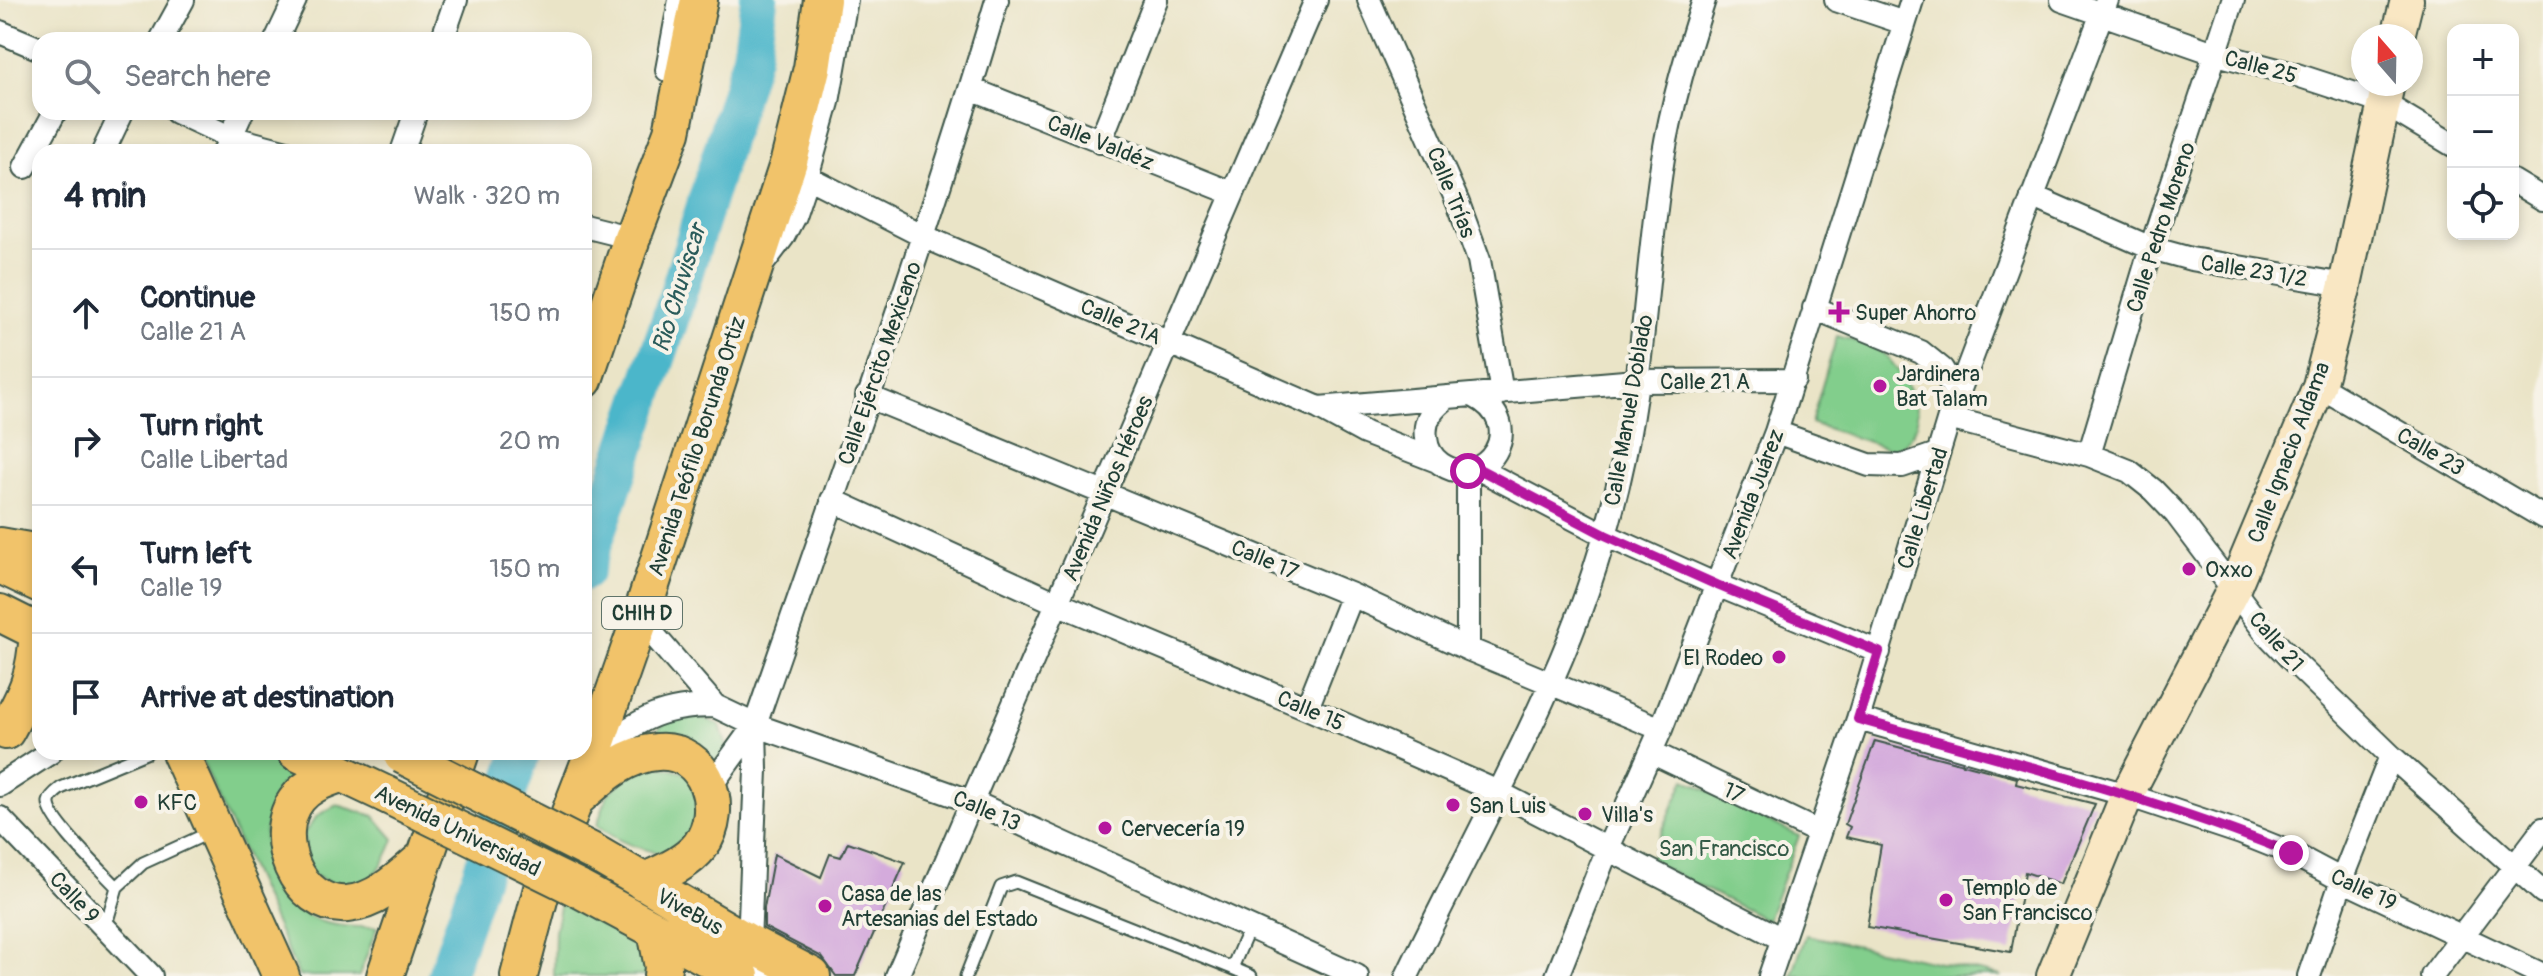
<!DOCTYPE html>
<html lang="en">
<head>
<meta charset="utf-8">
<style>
	:root { --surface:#fff; --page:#f6f6f7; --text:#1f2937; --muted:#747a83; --line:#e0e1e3 }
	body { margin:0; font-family:Pangolin,sans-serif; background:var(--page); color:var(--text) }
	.controls { position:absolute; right:24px; top:24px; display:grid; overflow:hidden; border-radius:16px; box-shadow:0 4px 12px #0003 }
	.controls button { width:72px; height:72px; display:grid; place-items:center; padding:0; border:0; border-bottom:2px solid var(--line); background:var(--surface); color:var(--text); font:40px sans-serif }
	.compass { position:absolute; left:2351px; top:24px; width:72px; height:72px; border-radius:50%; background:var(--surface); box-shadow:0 4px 12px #0003; rotate:340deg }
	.stop { position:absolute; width:24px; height:24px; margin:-18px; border:6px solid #b5179e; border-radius:50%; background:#fff }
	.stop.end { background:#b5179e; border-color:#fff; box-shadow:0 2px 8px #0008 }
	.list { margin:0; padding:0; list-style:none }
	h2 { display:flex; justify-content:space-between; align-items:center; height:104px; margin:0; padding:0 32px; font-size:34px }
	h2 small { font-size:26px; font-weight:400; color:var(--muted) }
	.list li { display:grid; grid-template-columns:52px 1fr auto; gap:24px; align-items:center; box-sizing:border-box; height:128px; padding:0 32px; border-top:2px solid var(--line) }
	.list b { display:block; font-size:30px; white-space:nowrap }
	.list p { margin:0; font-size:26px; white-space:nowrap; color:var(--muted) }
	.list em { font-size:26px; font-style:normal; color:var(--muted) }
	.icon { flex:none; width:44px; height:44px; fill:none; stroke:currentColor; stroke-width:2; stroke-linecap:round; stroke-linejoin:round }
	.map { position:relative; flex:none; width:2543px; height:976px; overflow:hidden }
	.search { position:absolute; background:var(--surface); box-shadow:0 4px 12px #0003; left:32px; top:32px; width:560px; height:88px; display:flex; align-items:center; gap:20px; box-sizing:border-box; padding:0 28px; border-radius:24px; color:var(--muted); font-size:30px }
	.panel { position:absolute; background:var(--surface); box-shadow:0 4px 12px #0003; left:32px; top:144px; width:560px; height:616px; border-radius:24px }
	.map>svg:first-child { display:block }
	.green { fill:#82ce8c; stroke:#508660; stroke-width:2 }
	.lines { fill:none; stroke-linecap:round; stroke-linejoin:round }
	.river { stroke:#4cb6ca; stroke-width:38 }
	.building { fill:#d4abdc }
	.lane-casing { stroke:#3d564a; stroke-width:15 }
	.street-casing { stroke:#3d564a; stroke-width:26 }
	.secondary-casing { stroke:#3d564a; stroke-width:36 }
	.primary-casing { stroke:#3d564a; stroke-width:40 }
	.lane { stroke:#fff; stroke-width:11 }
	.street { stroke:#fff; stroke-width:22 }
	.secondary { stroke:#f9e7c3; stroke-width:32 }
	.primary { stroke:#f1c36a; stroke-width:36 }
	.primary-bridge-casing { stroke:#3d564a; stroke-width:40; stroke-linecap:butt }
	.primary-bridge { stroke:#f1c36a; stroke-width:36 }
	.route { stroke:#b5179e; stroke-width:10 }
	.poi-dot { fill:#b5179e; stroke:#f7f3e8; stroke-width:3 }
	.labels { text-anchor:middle; stroke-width:8; stroke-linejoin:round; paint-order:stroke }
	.shield { fill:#f7f3e8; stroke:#60746a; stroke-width:2 }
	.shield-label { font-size:20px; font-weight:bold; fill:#1f3d34 }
	.street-label { font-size:22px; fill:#1f3d34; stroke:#f7f3e8 }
	.poi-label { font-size:22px; fill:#1f3d34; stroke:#f7f3e8; text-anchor:start }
	.park-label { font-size:22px; fill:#335a46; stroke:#f7f3e8 }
	.water-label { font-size:24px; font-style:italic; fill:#2a5b5a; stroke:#f7f3e8 }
</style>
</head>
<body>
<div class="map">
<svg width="2543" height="976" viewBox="0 0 2543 976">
	<rect width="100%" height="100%" fill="#f7f3e8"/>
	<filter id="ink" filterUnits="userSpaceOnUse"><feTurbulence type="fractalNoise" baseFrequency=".0125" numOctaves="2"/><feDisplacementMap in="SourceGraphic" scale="16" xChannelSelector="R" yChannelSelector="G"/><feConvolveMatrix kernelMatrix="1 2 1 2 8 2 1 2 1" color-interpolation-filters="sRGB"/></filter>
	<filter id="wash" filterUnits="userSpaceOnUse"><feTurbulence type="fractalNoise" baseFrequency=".006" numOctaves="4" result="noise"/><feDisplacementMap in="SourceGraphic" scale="32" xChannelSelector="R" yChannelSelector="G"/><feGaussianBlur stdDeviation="1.8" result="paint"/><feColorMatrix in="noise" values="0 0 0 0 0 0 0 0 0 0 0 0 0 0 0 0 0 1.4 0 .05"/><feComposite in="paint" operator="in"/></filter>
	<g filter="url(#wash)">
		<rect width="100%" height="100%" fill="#eae4c7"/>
		<path class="green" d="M1837,336C1852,340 1871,344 1884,354C1898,367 1919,401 1917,421C1916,434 1905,444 1896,451L1811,423Z
			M697,715L720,726L727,747L716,765L650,738L668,719Z
			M198,752H263L305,773C289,788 276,801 268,822C255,854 285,908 316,920C336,927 357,927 377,927L359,976H299Z
			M644,762L693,775L701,817L681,841L662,854C637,848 617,842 597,825L608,794Z
			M1685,779L1799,836L1767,920L1649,861Z
			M337,805L374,816L394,839C385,864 374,880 351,893L307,872L304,833L318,815Z
			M561,902L645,944L651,976H554L555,931Z
			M1806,935L2002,976H1792Z"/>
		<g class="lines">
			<path class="river" d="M584,572L669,323L751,56L759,0
				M446,976L522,752"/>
		</g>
		<g id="blocks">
			<path class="building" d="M1875,741L2017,778L2016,784L2095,804L2061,884L2025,872L2011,952L1867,927L1881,845L1846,837L1850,827L1845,824Z
				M848,842L905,862L855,976H836L822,957L764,927V908L774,854L821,877L830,854L841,857Z"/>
		</g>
	</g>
	<g filter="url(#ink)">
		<use href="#blocks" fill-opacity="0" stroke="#3d564a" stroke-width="2"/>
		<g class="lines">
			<defs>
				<path id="lane" d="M117,887C104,873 47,819 49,802C50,796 57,791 61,788L148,752
					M105,928L117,887L143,863L213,831
					M747,965L769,976
					M1232,968L1251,976
					M966,976L1001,887L1016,882L1232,968L1250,926"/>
				<path id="street" d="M1369,0L1458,203L1479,260L1502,393
					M1836,0L1904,23
					M2062,0L2217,54L2297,75L2383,103L2453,145
					M0,32L40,49
					M161,40L183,0
					M276,40L295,0
					M442,40L456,0
					M667,70L680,0
					M971,89L1232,193
					M176,112L230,137L287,152
					M1100,142L1156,0
					M103,152L122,112
					M224,152L242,112
					M402,152L416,112
					M25,167L55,112
					M807,177L923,236L1319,408L1365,433L1437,461
					M2513,181L2543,199
					M2032,196L2151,248L2191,259L2345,285
					M584,226L632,238
					M765,261L783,237L794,216L807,177L828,102L846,0
					M1814,308L1921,352L1942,369L1958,396
					M2319,386L2543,517
					M867,396L1352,595L1468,649L1661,729
					M1474,396C1532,425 1484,493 1441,464C1432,458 1427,449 1426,438C1423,419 1434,407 1448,397L1636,381L1794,380
					M1319,408L1448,397
					M1949,418L2089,455L2129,471L2153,490L2176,514L2266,633L2292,660L2391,756L2543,892
					M1776,432L1869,465L1902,466L1937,454
					M2089,455L2151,248L2233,0
					M1477,468L1605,535L1717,585L1879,652
					M832,500L1059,604L1307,708L1498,792L1782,939
					M640,619L715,706L755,725L973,802L1357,976
					M1468,649V471
					M1307,708L1352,595
					M1858,719L2127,795L2241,833L2291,853L2342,880L2543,975
					M1651,752L1818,832
					M593,753C640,721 656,706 715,706
					M0,785L51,752
					M710,787L755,725C838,484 925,244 997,0
					M0,818L151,976
					M749,943L756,770L755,725
					M897,976L1316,0
					M1407,976C1454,878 1508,781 1551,682C1583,611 1608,535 1624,458C1645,359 1647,257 1663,158C1672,103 1687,53 1704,0
					M1557,976L1608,848L1661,729L1776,432L1912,0
					M1770,976L1858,719L1949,418L2107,0
					M2309,976L2342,880L2391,756
					M2432,976L2543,829"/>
				<path id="secondary" d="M2398,36L2407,0
					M2053,976L2127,795L2234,588L2319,386L2345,285L2388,84"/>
				<path id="primary" d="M584,380L632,238L672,132L699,0
					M0,546L40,553
					M0,565L40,584
					M0,613L40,633
					M6,731C28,691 35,677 38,632
					M180,752L281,976
					M296,752L385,794
					M340,774C324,780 309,784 298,798C268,835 297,908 347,904C378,902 404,875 426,856
					M577,798C600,778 625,754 657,752C707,748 727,810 700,846C687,863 662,873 643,882
					M593,852L749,943L812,976
					M577,888L741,976
					M656,931L663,967L662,976
					M385,976L461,752
					M519,976L545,877L593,753L640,619L789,161L812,68L822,0"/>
			</defs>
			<use href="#lane" class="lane-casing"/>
			<use href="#street" class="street-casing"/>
			<use href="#secondary" class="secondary-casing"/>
			<use href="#primary" class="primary-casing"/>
			<use href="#lane" class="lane"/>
			<use href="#street" class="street"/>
			<use href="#secondary" class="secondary"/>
			<use href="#primary" class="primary"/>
			<defs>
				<path id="primary-bridge" d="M402,755L593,852
					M385,794L577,888"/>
			</defs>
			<use href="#primary-bridge" class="primary-bridge-casing"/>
			<use href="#primary-bridge" class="primary-bridge"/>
		</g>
	</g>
	<g class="lines" filter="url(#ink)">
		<path class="route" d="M1468,471L1477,468L1605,535L1717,585L1879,652L1858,719C2003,760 2151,796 2291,853"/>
	</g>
	<g class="poi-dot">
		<path d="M1835 300h8v8h8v8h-8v8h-8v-8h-8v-8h8z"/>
		<circle cx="1880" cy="386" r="8"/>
		<circle cx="2189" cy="569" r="8"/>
		<circle cx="1779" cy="657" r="8"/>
		<circle cx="141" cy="802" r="8"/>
		<circle cx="1453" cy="805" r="8"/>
		<circle cx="1585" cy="814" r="8"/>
		<circle cx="1105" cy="828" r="8"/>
		<circle cx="1946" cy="900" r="8"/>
		<circle cx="825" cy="906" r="8"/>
	</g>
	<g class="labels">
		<rect class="shield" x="602" y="597" width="80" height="32" rx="6"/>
		<g class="shield-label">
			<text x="642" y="620">CHIH D</text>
		</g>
		<g class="street-label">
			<text transform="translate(2261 66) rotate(15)" y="8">Calle 25</text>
			<text transform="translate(1101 142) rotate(22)" y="8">Calle Valdéz</text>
			<text transform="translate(1452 192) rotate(68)" y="8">Calle Trías</text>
			<text transform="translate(2160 227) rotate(-72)" y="8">Calle Pedro Moreno</text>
			<text transform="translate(2254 270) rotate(9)" y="8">Calle 23 1/2</text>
			<text transform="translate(1121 321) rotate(23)" y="8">Calle 21A</text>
			<text transform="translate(879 363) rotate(-71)" y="8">Calle Ejército Mexicano</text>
			<text x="1705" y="389">Calle 21 A</text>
			<text transform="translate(1628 410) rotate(-80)" y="8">Calle Manuel Doblado</text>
			<text transform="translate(696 446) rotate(-72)" y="8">Avenida Teófilo Borunda Ortiz</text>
			<text transform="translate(2431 451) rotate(30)" y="8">Calle 23</text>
			<text transform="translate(2288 452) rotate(-69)" y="8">Calle Ignacio Aldama</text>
			<text transform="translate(1107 488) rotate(-67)" y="8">Avenida Niños Héroes</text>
			<text transform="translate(1752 494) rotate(-69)" y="8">Avenida Juárez</text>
			<text transform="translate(1922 508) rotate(-73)" y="8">Calle Libertad</text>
			<text transform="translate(1265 559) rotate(23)" y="8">Calle 17</text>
			<text transform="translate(2277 641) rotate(49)" y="8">Calle 21</text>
			<text transform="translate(1311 710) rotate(23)" y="8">Calle 15</text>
			<text transform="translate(1734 792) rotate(26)" y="8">17</text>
			<text transform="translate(987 810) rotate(23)" y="8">Calle 13</text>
			<text transform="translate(458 830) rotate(26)" y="8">Avenida Universidad</text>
			<text transform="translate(2364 889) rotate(25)" y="8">Calle 19</text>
			<text transform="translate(75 897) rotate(47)" y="8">Calle 9</text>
			<text transform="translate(690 911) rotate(29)" y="8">ViveBus</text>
		</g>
		<g class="poi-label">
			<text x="1855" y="320">Super Ahorro</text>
			<text x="1896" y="381">Jardinera<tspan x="1896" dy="25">Bat Talam</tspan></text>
			<text x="2205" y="577">Oxxo</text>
			<text x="1763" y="665" text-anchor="end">El Rodeo</text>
			<text x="157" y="810">KFC</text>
			<text x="1469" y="813">San Luis</text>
			<text x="1601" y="822">Villa's</text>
			<text x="1121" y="836">Cervecería 19</text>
			<text x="1962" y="895">Templo de<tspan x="1962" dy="25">San Francisco</tspan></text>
			<text x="841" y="901">Casa de las<tspan x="841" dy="25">Artesanias del Estado</tspan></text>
		</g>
		<g class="park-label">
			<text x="1724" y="856">San Francisco</text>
		</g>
		<g class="water-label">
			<text transform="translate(679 288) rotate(-73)" y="8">Rio Chuviscar</text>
		</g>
	</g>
</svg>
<div class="controls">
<button>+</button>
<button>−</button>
<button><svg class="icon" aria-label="locate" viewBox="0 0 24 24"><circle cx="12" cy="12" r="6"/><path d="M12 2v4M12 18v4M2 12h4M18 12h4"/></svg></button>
</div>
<svg class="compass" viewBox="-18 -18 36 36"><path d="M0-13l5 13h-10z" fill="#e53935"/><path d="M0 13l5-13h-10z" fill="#747a83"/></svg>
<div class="stop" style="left:1468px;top:471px"></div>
<div class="stop end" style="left:2291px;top:853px"></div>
<div class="search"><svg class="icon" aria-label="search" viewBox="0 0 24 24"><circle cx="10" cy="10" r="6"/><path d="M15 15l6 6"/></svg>Search here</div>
<section class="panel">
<h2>4 min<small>Walk · 320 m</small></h2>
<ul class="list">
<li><svg class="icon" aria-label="ahead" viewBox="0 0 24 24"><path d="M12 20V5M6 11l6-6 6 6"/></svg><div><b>Continue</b><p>Calle 21 A</p></div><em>150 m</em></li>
<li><svg class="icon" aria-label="right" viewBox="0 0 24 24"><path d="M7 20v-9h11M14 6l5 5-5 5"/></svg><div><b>Turn right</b><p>Calle Libertad</p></div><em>20 m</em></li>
<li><svg class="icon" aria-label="left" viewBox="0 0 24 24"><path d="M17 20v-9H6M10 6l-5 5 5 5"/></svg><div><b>Turn left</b><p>Calle 19</p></div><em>150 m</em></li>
<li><svg class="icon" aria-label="arrive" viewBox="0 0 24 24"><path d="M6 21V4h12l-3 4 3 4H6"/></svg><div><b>Arrive at destination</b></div></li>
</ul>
</section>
</div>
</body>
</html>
